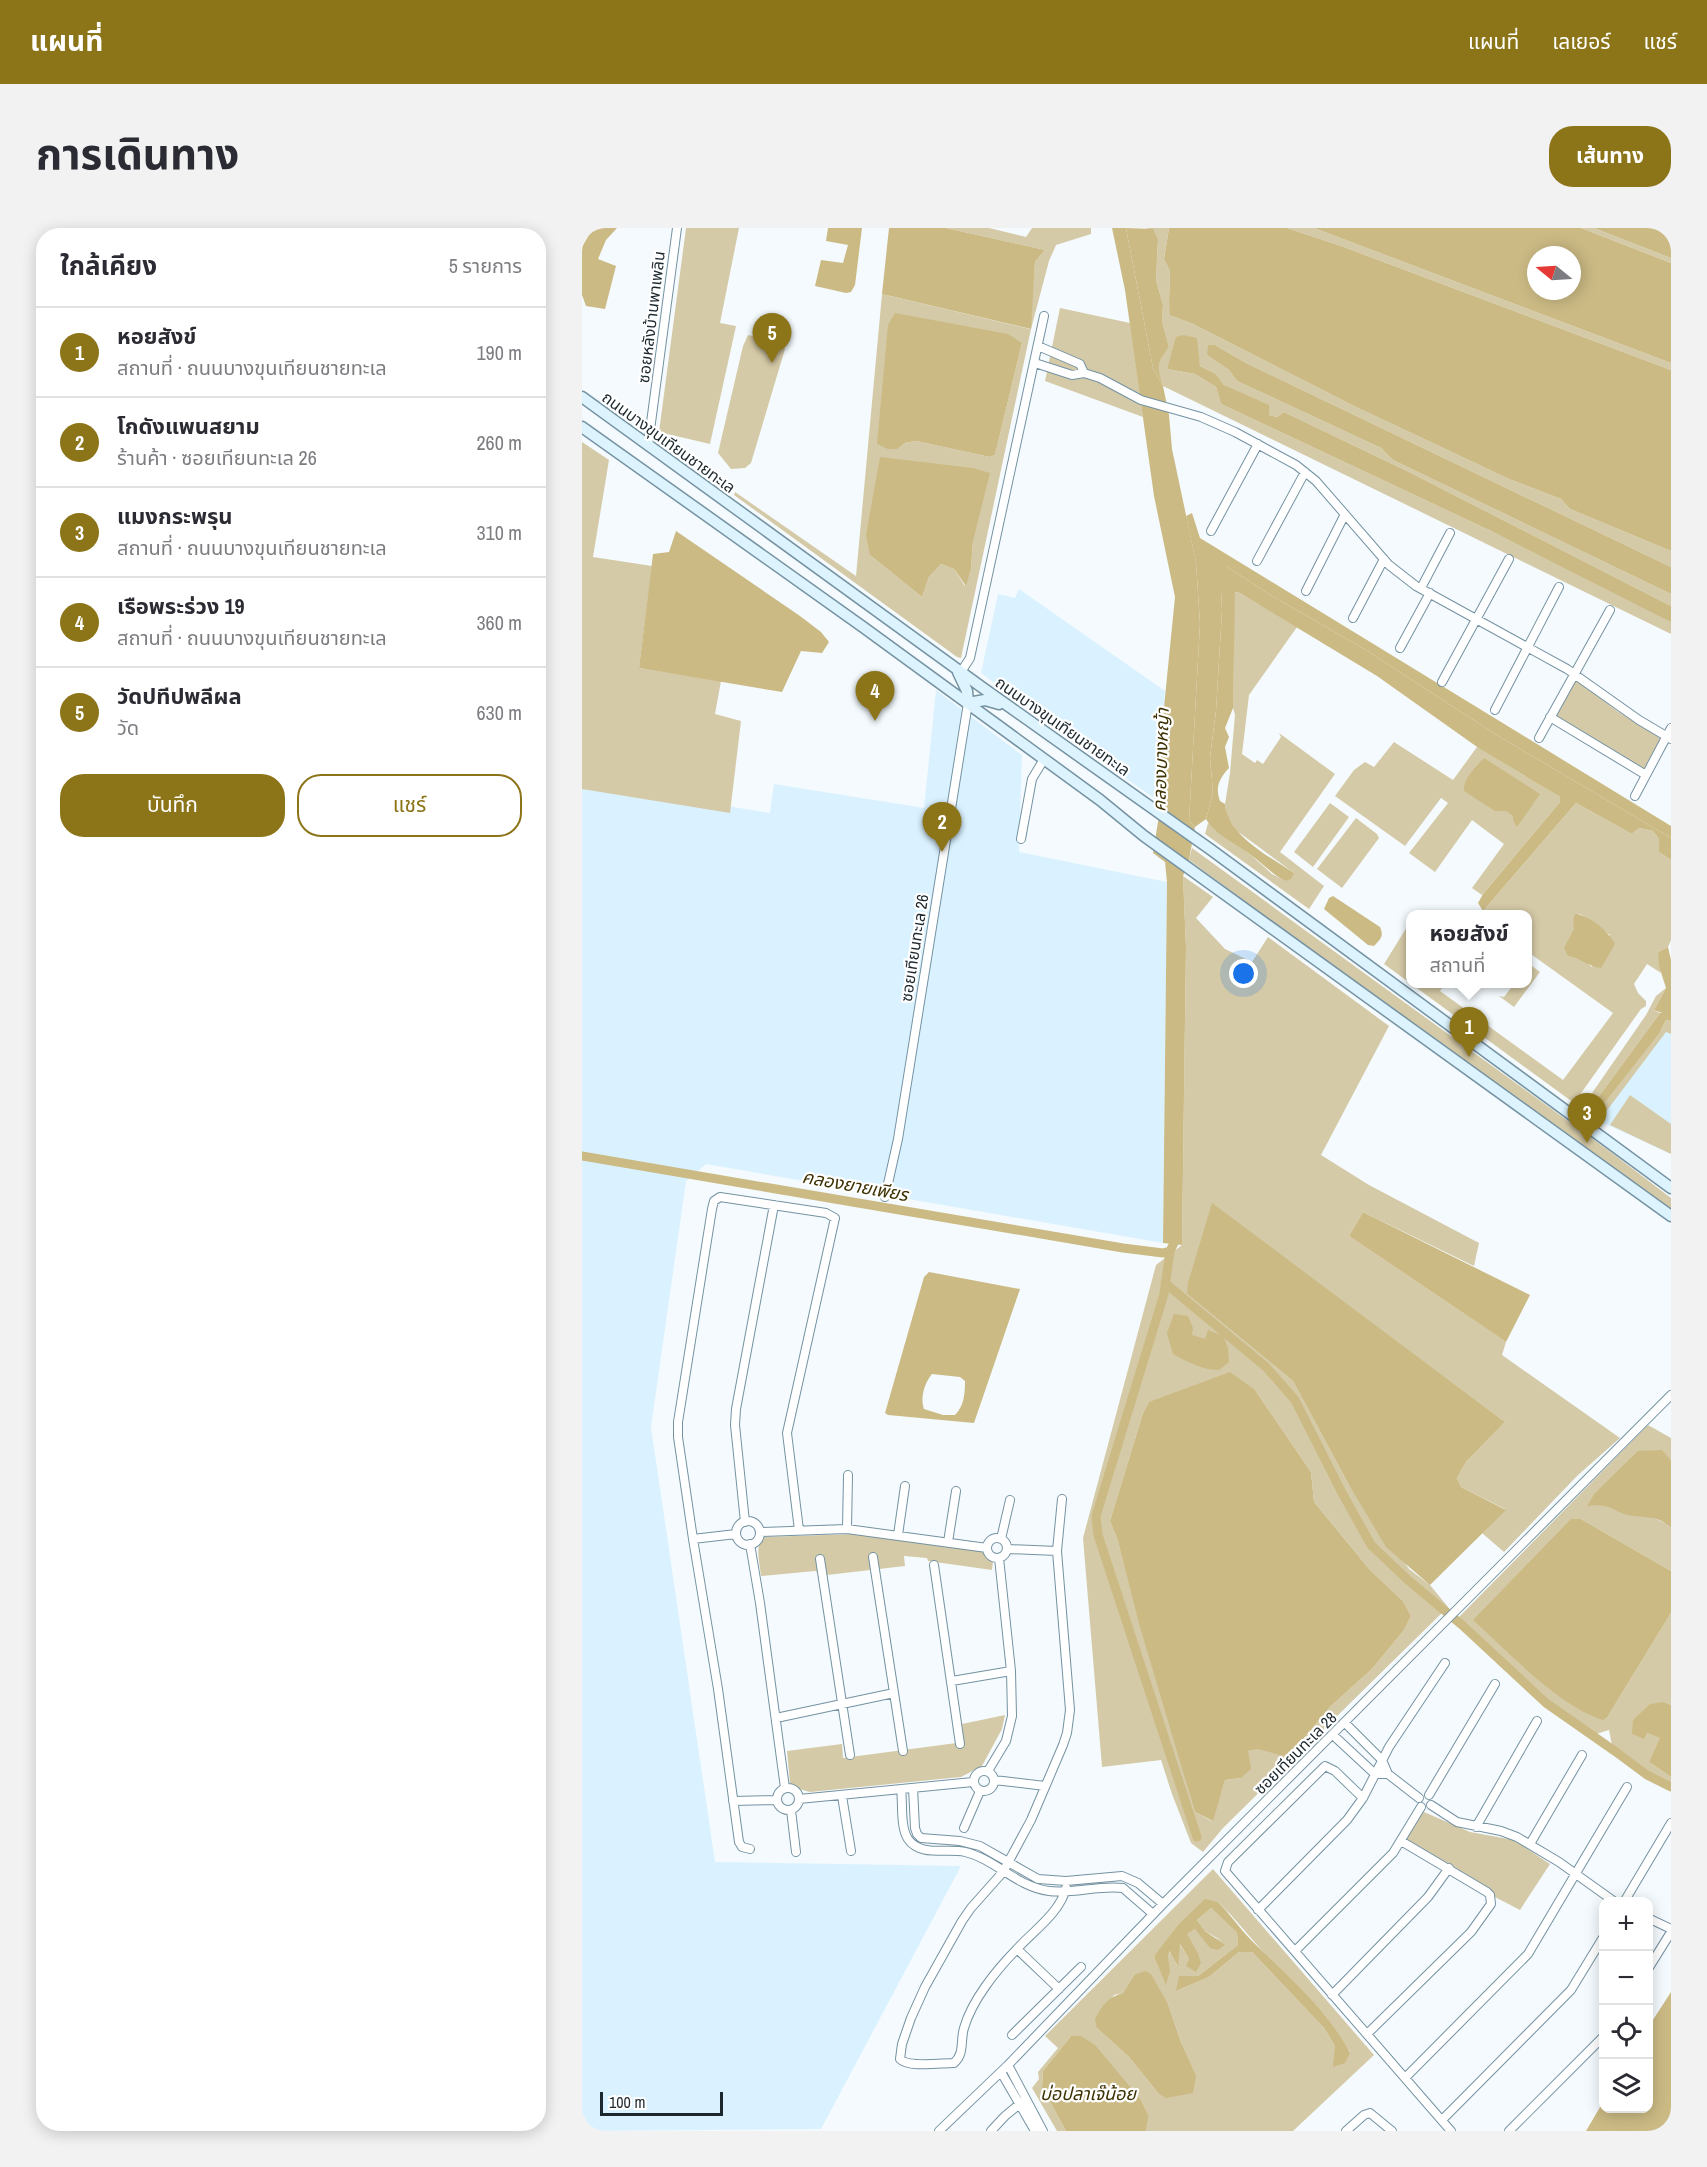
<!DOCTYPE html>
<html lang="th">
<head>
<meta charset="utf-8">
<style>
	:root { --surface:#fff; --page:#f2f2f3; --text:#2b2b33; --muted:#7c7c81; --line:#e1e1e2; --accent:#8c7418 }
	body { margin:0; font-family:"Archivo Narrow","Noto Sans Thai",sans-serif; background:var(--page); color:var(--text) }
	.controls { position:absolute; right:18px; bottom:18px; display:grid; overflow:hidden; border-radius:12px; box-shadow:0 3px 15px #0003 }
	.controls button { width:54px; height:54px; display:grid; place-items:center; padding:0; border:0; border-bottom:2px solid var(--line); background:var(--surface); color:var(--text); font:30px sans-serif }
	.compass { position:absolute; left:945px; top:18px; width:54px; height:54px; border-radius:50%; background:var(--surface); box-shadow:0 3px 15px #0003; rotate:288deg }
	.scale { position:absolute; left:18px; bottom:15px; width:123px; box-sizing:border-box; padding-left:6px; border:3px solid #1c282e; border-top:0; font-size:16px; line-height:21px; white-space:nowrap; color:#1c282e; -webkit-text-stroke:4px #fff; paint-order:stroke }
	.you { position:absolute; left:662px; top:746px; width:21px; height:21px; margin:-15px; border:4px solid #fff; border-radius:50%; background:#1a73e8; box-shadow:0 0 0 9px #1a73e833 }
	.badge { display:grid; place-items:center; width:39px; height:39px; border-radius:50%; background:var(--accent); color:#fff; font-size:20px; font-weight:700 }
	.pin { position:absolute; translate:-50% -50px; filter:drop-shadow(0 2px 3px #0008) }
	.pin::after { content:''; position:absolute; top:32px; width:21px; height:18px; background:inherit; clip-path:polygon(0 0,100% 0,50% 100%) }
	.popup { position:absolute; left:824px; top:682px; width:126px; height:78px; box-sizing:border-box; display:grid; place-content:center; border-radius:12px; background:var(--surface); filter:drop-shadow(0 2px 4px #0005); font-size:20px; white-space:nowrap; color:var(--muted) }
	.popup b { font-size:22px; color:var(--text) }
	.popup::after { content:''; position:absolute; left:50%; top:100%; margin-left:-12px; border:12px solid transparent; border-top-color:var(--surface) }
	.list { margin:0; padding:0; list-style:none }
	h2 { display:flex; justify-content:space-between; align-items:center; height:78px; margin:0; padding:0 24px; font-size:26px }
	h2 small { font-size:20px; font-weight:400; color:var(--muted) }
	.list li { display:grid; grid-template-columns:39px 1fr auto; gap:18px; align-items:center; box-sizing:border-box; height:90px; padding:0 24px; border-top:2px solid var(--line) }
	.list b { display:block; font-size:22px; white-space:nowrap }
	.list p { margin:0; font-size:20px; white-space:nowrap; color:var(--muted) }
	.list em { font-size:20px; font-style:normal; color:var(--muted) }
	.actions { display:flex; gap:12px; padding:18px 24px }
	.actions a { flex:1; padding:14px 0; border:2px solid var(--accent); border-radius:24px; text-align:center; font-size:21px; color:var(--accent) }
	.actions .main { background:var(--accent); color:#fff }
	.icon { flex:none; width:33px; height:33px; fill:none; stroke:currentColor; stroke-width:2; stroke-linecap:round; stroke-linejoin:round }
	.map { position:relative; flex:none; width:1089px; height:1903px; overflow:hidden; border-radius:24px }
	header { display:flex; align-items:center; gap:36px; box-sizing:border-box; height:84px; padding:0 30px; background:var(--accent); color:#fff }
	header strong { font-size:28px }
	nav { display:flex; gap:33px; margin-inline-start:auto; font-size:21px }
	.intro { display:flex; align-items:center; justify-content:space-between; box-sizing:border-box; height:144px; padding:0 36px }
	h1 { margin:0; font-size:42px }
	.button { padding:15px 27px; border-radius:24px; background:var(--accent); color:#fff; font-size:21px; font-weight:700 }
	main { display:flex; gap:36px; padding:0 36px }
	aside { flex:1; background:var(--surface); border-radius:24px; box-shadow:0 3px 15px #0003 }
	.map>svg:first-child { display:block }
	.built { fill:#daf2ff }
	.green { fill:#d5caa7; fill-rule:evenodd }
	.forest { fill:#cbba83 }
	.water { fill:#cbba84; fill-rule:evenodd }
	.lines { fill:none; stroke-linecap:round; stroke-linejoin:round }
	.canal { stroke:#cbba84; stroke-width:9 }
	.minor-casing { stroke:#7492a2; stroke-width:10 }
	.secondary-casing { stroke:#7492a2; stroke-width:13 }
	.minor { stroke:#fff; stroke-width:8 }
	.secondary { stroke:#ddf3fe; stroke-width:10 }
	.labels { text-anchor:middle; stroke-width:4.5; stroke-linejoin:round; paint-order:stroke }
	.street-label { font-size:16px; fill:#1c282e; stroke:#fff }
	.water-label { font-size:18px; font-style:italic; fill:#3e3203; stroke:#fff }
</style>
</head>
<body>
<header>
<strong>แผนที่</strong>
<nav><a>แผนที่</a><a>เลเยอร์</a><a>แชร์</a></nav>
</header>
<div class="intro"><h1>การเดินทาง</h1><a class="button">เส้นทาง</a></div>
<main>
<aside>
<h2>ใกล้เคียง<small>5 รายการ</small></h2>
<ul class="list">
<li><span class="badge">1</span><div><b>หอยสังข์</b><p>สถานที่ · ถนนบางขุนเทียนชายทะเล</p></div><em>190 m</em></li>
<li><span class="badge">2</span><div><b>โกดังแพนสยาม</b><p>ร้านค้า · ซอยเทียนทะเล 26</p></div><em>260 m</em></li>
<li><span class="badge">3</span><div><b>แมงกระพรุน</b><p>สถานที่ · ถนนบางขุนเทียนชายทะเล</p></div><em>310 m</em></li>
<li><span class="badge">4</span><div><b>เรือพระร่วง 19</b><p>สถานที่ · ถนนบางขุนเทียนชายทะเล</p></div><em>360 m</em></li>
<li><span class="badge">5</span><div><b>วัดปทีปพลีผล</b><p>วัด</p></div><em>630 m</em></li>
</ul>
<div class="actions"><a class="main">บันทึก</a><a>แชร์</a></div>
</aside>
<div class="map">
<svg width="1089" height="1903" viewBox="0 0 1089 1903">
	<rect width="100%" height="100%" fill="#f4fafd"/>
	<path class="built" d="M437,361L583,463L577,529L579,575L499,519L399,445L416,366L433,370Z
		M354,462L440,527L437,624L585,654L581,1015L124,936L104,953L69,1199L133,1634L379,1638L239,1901L0,1903V555L188,585L192,556L342,580Z
		M1089,793V926L1017,893Z"/>
	<path class="green" d="M104,0H157L138,95L154,98L128,216L77,204Z
		M364,0H407L444,9L450,0H509V6L474,17L467,33L449,101L379,430L375,429L152,267L153,264L274,348L300,66L448,101L453,34L463,22ZM440,115L413,227L408,229L334,213L322,215ZM391,313L389,341L383,358L372,341L359,336L347,349L340,369L288,327Z
		M563,0H587L582,31L588,43L587,73L589,87L611,96L772,178L927,251L979,271L988,281L1089,323V339L664,135L633,117L625,127L647,142L655,153L799,220L811,232L1089,366V378L829,245L702,184L695,189L687,187L658,165L642,157L634,146L618,138L616,126L591,123L585,141L613,146L634,159L639,176L909,303L1082,389L1089,394V406L581,158C574,138 574,135 587,119L580,93L581,77L574,52L576,11L571,2Z
		M705,0H732L1089,135V142L759,18Z
		M999,0H1012L1089,30V35Z
		M478,80L548,95L561,189L463,153Z
		M166,107L200,114L203,121L169,235L163,240L149,241L136,225L161,118Z
		M0,214L27,232L11,329L70,338L57,440L139,453L133,486L159,493L148,585L0,561Z
		M652,364L658,365L715,399L667,467L660,526L673,535L675,532L681,536L699,509L697,505L753,546L698,624L742,658L727,681L623,606L626,595L669,627L690,646L703,653L712,645L655,603L645,588L643,576L648,545L653,487L651,480Z
		M994,451L1035,483L1080,511L1062,543L972,488Z
		M812,514L871,552L895,519L978,569V574L900,667L890,660L922,616L890,592L853,644L827,625L866,575L859,570L823,618L753,568L772,542L783,534L792,539Z
		M748,575L767,589L731,639L712,624Z
		M994,575L1050,606L1057,600L1071,603L1077,611V624L1089,632V712L1086,719L1076,724L1079,745L1065,736L1052,756L1056,765L1064,773V778L1059,781L992,875L802,736L828,694V756H863L858,763L981,852L1031,785L946,724V686H901V683ZM998,686L1028,707L1010,739L999,730L987,728V713L993,701L991,693Z
		M774,590L795,606L797,610L760,660L735,641Z
		M610,620L1030,925L1089,970V981L847,809L607,632Z
		M601,648L631,669L614,690L643,721L670,734L686,709L807,798L739,927L787,957L897,1015L892,1038L781,984L767,1008L924,1114L920,1127L1038,1210L995,1248L922,1324L900,1305L923,1281L879,1259L875,1250L884,1234L923,1194L630,976L605,1066L711,1153L767,1257L827,1341L848,1357L866,1379L641,1600L621,1624L609,1615L590,1566L579,1532L520,1539L501,1310L574,1037L600,1017L604,719ZM673,1162L729,1244L732,1274L788,1342L821,1373L829,1388L822,1402L790,1441L749,1478L722,1510L666,1523L659,1550L643,1552L630,1593L613,1584L536,1313L528,1293L561,1185L567,1174Z
		M946,735L958,744L932,779L917,768L922,769L932,756H946Z
		M1084,760L1072,782L1078,785L1015,871L1023,873L1077,806L1084,792L1089,793V806L1084,804L1017,893L999,881L1064,787L1074,768Z
		M1048,867L1089,896V926L1028,897Z
		M1066,1197L1089,1210V1232L1080,1223L1006,1277H1023L1051,1288L1065,1287L1083,1295L1089,1300V1343L999,1291L1026,1488L1089,1385V1477L1082,1474L1065,1505L1079,1510L1067,1534L1089,1549V1557L1056,1538L1030,1517L1027,1502L1014,1506L972,1477L877,1389Z
		M273,1306L401,1323L411,1333L410,1342L346,1333L345,1330L322,1328L323,1338L245,1347L233,1343L179,1348C178,1336 172,1318 182,1309Z
		M423,1487L420,1501L400,1538L379,1549L228,1564L217,1561L208,1555L205,1523L260,1516L261,1530L382,1514L380,1496Z
		M842,1584L888,1604L932,1612L968,1636L938,1682L911,1668L904,1659L869,1637L826,1613L825,1610L838,1587Z
		M631,1641L792,1827L711,1903H564L567,1888L559,1872L489,1808L461,1843L460,1859L484,1903H475L450,1860L457,1851L456,1844L476,1820L463,1808ZM623,1672L636,1674L649,1687L768,1824L753,1831V1818L742,1800L670,1724H657L627,1749L594,1763L607,1748H616L656,1717L655,1705L629,1680L615,1692L623,1703L640,1713L613,1701L604,1706L615,1723L607,1731L597,1715L595,1738L589,1722L586,1729L572,1728ZM552,1747L586,1776L600,1817L576,1865L547,1829L515,1800L532,1767L541,1765Z"/>
	<path class="forest" d="M11,0H35L24,12L16,31L34,38L23,81L4,78L0,67V19Z
		M544,0L571,1L576,11L574,52L581,77L580,93L587,119C574,136 575,138 581,158L571,140Z
		M610,285L618,310L1089,598V610L913,506L784,422L685,365L644,338L639,363L640,382L634,483L628,529L631,565L624,591L613,599L607,593L618,396L614,334L604,288Z
		M1086,719L1089,732V785L1083,786L1072,782L1084,760L1077,738L1076,724Z
		M592,1086L606,1088L611,1100L610,1107L623,1111L626,1102L641,1108L646,1120L647,1134L637,1142C620,1142 606,1134 591,1126L585,1105Z"/>
	<path class="water" d="M246,0H280L273,57L269,64L264,65L233,58L239,32L261,35L266,17L244,13Z
		M307,0H364L463,22L453,34L449,101L300,66Z
		M530,0H544L571,140L581,158L587,187L590,221L614,334L618,396L607,593L613,599L607,632L601,648L604,719L600,1017L581,1015L585,654L583,634L571,625L579,575L577,529L593,369L572,268L543,62Z
		M587,0H705L759,18L1089,142V323L988,281L979,271L927,251L772,178L611,96L588,87L587,73L588,43L582,31Z
		M732,0H999L1089,35V135ZM954,27H990V63H954Z
		M1012,0H1089V30Z
		M313,85L426,106L440,115L413,227L408,229L334,213L322,215L315,221H306L295,216L306,97Z
		M601,107L615,110L618,138L634,146L642,157L687,177V187L695,189L702,184L829,245L1089,378V394L909,303L639,176L634,159L613,146L585,141L594,109Z
		M626,117H633L664,135L1089,339V366L811,232L799,220L655,153L647,142L625,127Z
		M298,229L391,240L408,245L391,313L389,341L384,358L372,341L359,336L347,349L340,369L288,327L284,307Z
		M94,303L218,388L239,404L247,414L240,425L219,423L200,464L57,440L71,326L87,324Z
		M644,338L685,365L784,422L913,506L1089,610V632L1077,624V611L1071,603L1057,600L1050,606L994,575L901,683L896,675L901,666L978,574V569L898,521L795,448L658,365L653,364L651,480L643,500L647,509L643,519L647,540C637,551 633,559 638,573L643,576C646,608 687,628 712,645L709,651L703,653C690,646 681,636 669,627C655,616 633,607 624,591L631,565L628,529L634,483L640,382L639,363L630,357L634,341Z
		M902,530L958,566L935,599L931,592V588L924,583H913L882,563C881,550 894,539 902,530Z
		M751,668L798,699C802,708 799,711 792,718L786,717L742,681L747,670Z
		M993,686C1009,688 1026,703 1033,716L1019,740C1007,739 999,730 986,728L982,720L992,701L991,693Z
		M1078,785H1089V793L1084,792L1077,806L1023,874L1015,871Z
		M630,975L923,1194L884,1234L875,1250L879,1259L924,1282L848,1357L804,1319L767,1257L711,1153L605,1066L606,1055Z
		M781,984L948,1067L924,1114L767,1008Z
		M347,1044L438,1061L392,1195L306,1187L303,1185L342,1049ZM350,1146L378,1149L383,1153C383,1166 382,1178 373,1187H361L342,1181C338,1170 342,1156 350,1146Z
		M648,1144L673,1162L729,1244L732,1274L788,1342L821,1373L829,1388L822,1402L790,1441L749,1478L722,1510L702,1528L676,1521L666,1523L669,1541L659,1550L643,1552L631,1593L613,1584L558,1399L536,1313L528,1293L561,1185L567,1174Z
		M1080,1222L1089,1232V1300C1076,1288 1068,1290 1052,1288C1033,1286 1030,1274 1005,1278L1013,1265L1056,1223Z
		M989,1291H999L1089,1343V1385L1026,1488L1021,1492C975,1477 928,1425 891,1392Z
		M1082,1474L1089,1477V1549L1067,1534L1078,1510L1065,1505L1062,1511L1050,1506L1051,1492L1068,1476Z
		M623,1671L636,1674C648,1686 658,1701 670,1713C705,1748 744,1780 768,1825L763,1835L751,1839L753,1818L742,1800L670,1724H657L627,1749L594,1763L597,1748H616L656,1717L655,1705L629,1680L615,1692L623,1703L643,1717L636,1722L628,1720L613,1701L605,1706L615,1723L619,1735L614,1744L604,1738L607,1731L598,1716L596,1739L588,1723L586,1729L588,1743L584,1757L572,1728L597,1696Z
		M563,1743L569,1746L586,1776L600,1817L614,1848L611,1865L584,1870L576,1865L547,1829L515,1800L513,1792C519,1778 526,1769 541,1765L552,1747Z
		M1089,1764V1903H1004L1021,1874L1022,1880H1066L1067,1798Z
		M489,1808H499L513,1817L559,1872L567,1888L564,1903H484L460,1859L461,1843Z"/>
	<g class="lines">
		<path class="canal" d="M0,928L541,1020L581,1025L588,1023L592,1015V1004
			M588,1023L582,1066L514,1288L516,1307L615,1609
			M583,1055L684,1139L713,1172L759,1263L789,1317L827,1353L880,1397L964,1475L1034,1524L1065,1547L1089,1559"/>
		<defs>
			<path id="minor" d="M456,118L498,136L502,145
				M453,135L490,147L502,145L518,150L559,172L619,189L653,204L714,237L734,253L807,337L834,358L985,441L1057,492L1089,511
				M66,217L95,0
				M629,303L676,216
				M675,333L723,244
				M839,360L868,305
				M724,363L763,286
				M771,390L802,331
				M818,420L848,365
				M379,444L388,430L462,88
				M860,454L927,331
				M913,482L977,359
				M968,489L1064,547
				M957,510L1028,382
				M1053,568L1089,500
				M439,611L450,551L462,531
				M303,969L316,911L386,475
				M154 1305a12 12 0 1 1 24 0a12 12 0 1 1-24 0Z
				M163,1294L153,1197L154,1181L192,977
				M265,1301L266,1247
				M178,1304L265,1301L405,1320
				M316,1307L323,1258
				M405 1320a10 10 0 1 1 20 0a10 10 0 1 1-20 0Z
				M111,1311L154,1306
				M419,1311L428,1272
				M366,1314L374,1263
				M168,1316L178,1375L203,1560
				M425,1321L475,1323
				M291,1329L321,1523
				M238,1331L268,1527
				M352,1337L378,1516
				M370,1453L429,1443
				M194,1490L312,1465
				M763,1495L800,1532L806,1546
				M751,1507L793,1546H806L837,1570
				M392 1553a10 10 0 1 1 20 0a10 10 0 1 1-20 0Z
				M406,1543L424,1513L430,1488L429,1443L417,1330
				M412,1552L463,1558
				M331,1560L333,1600L335,1606L339,1610L378,1613L398,1618L456,1651L484,1653L540,1648L556,1655L581,1676
				M195 1571a11 11 0 1 1 22 0a11 11 0 1 1-22 0Z
				M319,1561C321,1575 318,1599 326,1611C338,1629 366,1620 383,1624C413,1631 435,1659 467,1663C491,1666 517,1657 541,1660L571,1686
				M847,1567L913,1456
				M260,1568L269,1623
				M781,1570L753,1543L743,1538L646,1634L643,1643L869,1903
				M217,1571L391,1554
				M151,1573L195,1572
				M849,1577L875,1594L919,1603L935,1609L977,1634L1033,1674
				M209,1582L214,1624
				M894,1599L955,1493
				M382,1600L398,1563
				M948,1616L1000,1527
				M168,1621L160,1619L157,1614L136,1461L111,1311L96,1209V1194L130,981L132,973L138,969L244,985L253,990L205,1205L217,1302
				M1042,1674L1089,1595
				M676,1682L765,1592L781,1570L807,1519L863,1435
				M1066,1690L1089,1701
				M435,1721C415,1741 390,1772 382,1800C378,1813 383,1825 372,1835C359,1835 326,1840 318,1831L320,1816L329,1790L343,1759L380,1693L389,1680L421,1644L449,1592L481,1517L485,1505L488,1482L475,1323L480,1271
				M713,1723L811,1625L839,1579
				M1066,1741L1089,1704
				M477,1761L435,1721C451,1703 478,1685 484,1660
				M750,1767L846,1669L867,1640
				M785,1806L889,1704L909,1676L908,1667L905,1664L819,1613
				M430,1807L499,1739
				M426,1837L461,1903
				M419,1844L453,1903
				M823,1850L946,1726L1045,1559
				M860,1892L989,1762L1022,1708
				M357,1903L426,1837L581,1676L1089,1167
				M409,1903L423,1888L440,1874
				M764,1903L782,1887L788,1885L810,1903
				M927,1903L1022,1808"/>
			<path id="secondary" d="M0,169L401,460L628,621L1089,960
				M0,199L281,399L518,572L562,608L1089,988
				M376,444L385,463L386,475L403,472L417,476"/>
		</defs>
		<use href="#minor" class="minor-casing"/>
		<use href="#secondary" class="secondary-casing"/>
		<use href="#minor" class="minor"/>
		<use href="#secondary" class="secondary"/>
	</g>
	<g class="labels">
		<g class="street-label">
			<text transform="translate(69 89) rotate(-83)" y="6">ซอยหลังบ้านพาเพลิน</text>
			<text transform="translate(87 214) rotate(36)" y="6">ถนนบางขุนเทียนชายทะเล</text>
			<text transform="translate(481 498) rotate(35)" y="6">ถนนบางขุนเทียนชายทะเล</text>
			<text transform="translate(332 720) rotate(-81)" y="6">ซอยเทียนทะเล 26</text>
			<text transform="translate(713 1525) rotate(-45)" y="6">ซอยเทียนทะเล 28</text>
		</g>
		<g class="water-label">
			<text transform="translate(579 532) rotate(-88)" y="6">คลองบางหญ้า</text>
			<text transform="translate(273 958) rotate(10)" y="6">คลองยายเพียร</text>
			<text x="506" y="1872">บ่อปลาเจ๊น้อย</text>
		</g>
	</g>
</svg>
<div class="controls">
<button>+</button>
<button>−</button>
<button><svg class="icon" aria-label="locate" viewBox="0 0 24 24"><circle cx="12" cy="12" r="6"/><path d="M12 2v4M12 18v4M2 12h4M18 12h4"/></svg></button>
<button><svg class="icon" aria-label="layers" viewBox="0 0 24 24"><path d="M12 4l9 5-9 5-9-5zM3 14l9 5 9-5"/></svg></button>
</div>
<svg class="compass" viewBox="-18 -18 36 36"><path d="M0-13l5 13h-10z" fill="#e53935"/><path d="M0 13l5-13h-10z" fill="#7c7c81"/></svg>
<div class="scale">100 m</div>
<div class="you"></div>
<div class="pin badge" style="left:887px;top:829px">1</div>
<div class="popup"><b>หอยสังข์</b>สถานที่</div>
<div class="pin badge" style="left:360px;top:624px">2</div>
<div class="pin badge" style="left:1005px;top:915px">3</div>
<div class="pin badge" style="left:293px;top:493px">4</div>
<div class="pin badge" style="left:190px;top:135px">5</div>
</div>
</main>
</body>
</html>
